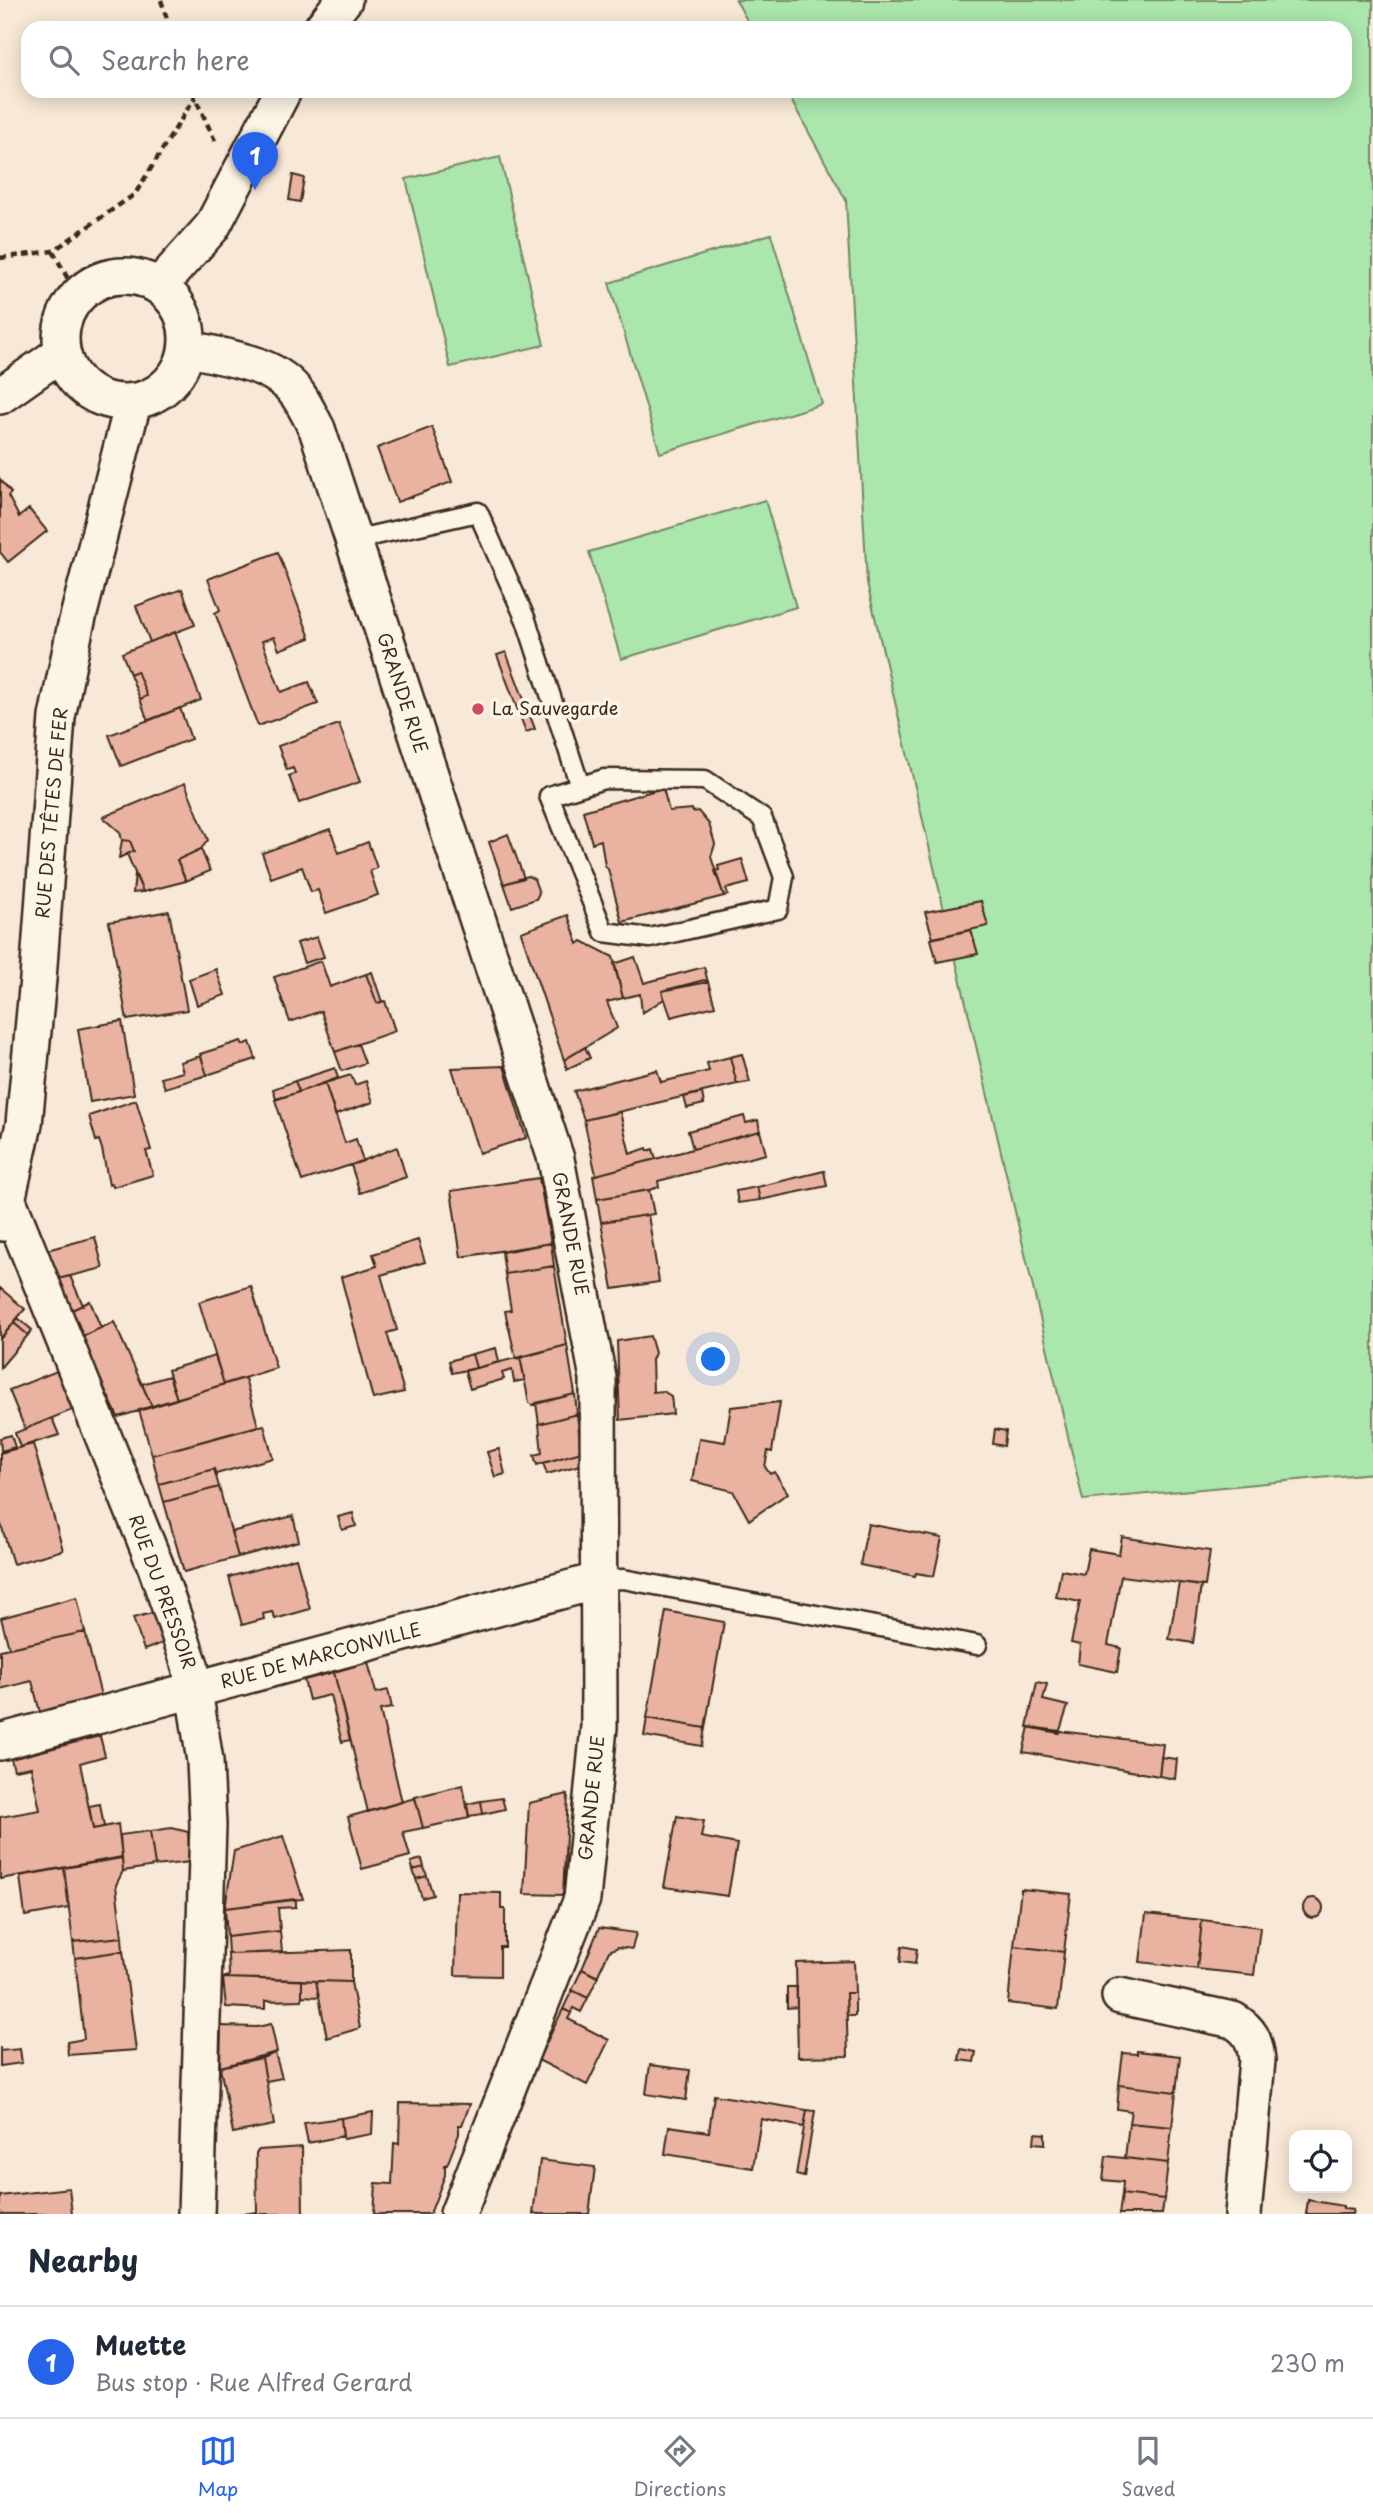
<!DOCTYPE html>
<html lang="en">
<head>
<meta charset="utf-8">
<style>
	:root { --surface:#fff; --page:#f2f2f3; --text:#1f2937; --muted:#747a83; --line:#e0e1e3; --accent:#2563eb }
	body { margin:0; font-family:"Playpen Sans",sans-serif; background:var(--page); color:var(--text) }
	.controls { position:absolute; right:21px; bottom:21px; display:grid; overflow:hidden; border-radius:14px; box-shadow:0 4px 18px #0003 }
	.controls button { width:63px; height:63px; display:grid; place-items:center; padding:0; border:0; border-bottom:2px solid var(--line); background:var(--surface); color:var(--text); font:35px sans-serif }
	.you { position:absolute; left:714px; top:1360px; width:24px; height:24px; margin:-18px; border:5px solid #fff; border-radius:50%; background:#1a73e8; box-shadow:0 0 0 10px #1a73e833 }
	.badge { display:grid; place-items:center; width:46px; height:46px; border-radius:50%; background:var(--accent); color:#fff; font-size:23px; font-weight:700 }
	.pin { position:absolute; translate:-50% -58px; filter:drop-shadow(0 2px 4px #0008) }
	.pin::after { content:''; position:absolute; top:37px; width:24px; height:21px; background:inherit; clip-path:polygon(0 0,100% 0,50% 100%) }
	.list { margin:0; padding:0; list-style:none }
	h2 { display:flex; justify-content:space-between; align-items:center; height:91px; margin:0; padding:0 28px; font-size:30px }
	h2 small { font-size:23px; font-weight:400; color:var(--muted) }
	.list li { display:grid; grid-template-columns:46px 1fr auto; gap:21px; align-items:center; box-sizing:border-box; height:112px; padding:0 28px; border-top:2px solid var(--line) }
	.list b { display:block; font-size:26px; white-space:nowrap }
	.list p { margin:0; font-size:23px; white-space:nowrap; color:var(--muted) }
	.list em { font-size:23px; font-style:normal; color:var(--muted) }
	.icon { flex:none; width:38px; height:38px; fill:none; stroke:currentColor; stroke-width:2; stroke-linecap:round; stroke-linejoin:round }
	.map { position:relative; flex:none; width:1373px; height:2214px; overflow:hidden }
	.search { position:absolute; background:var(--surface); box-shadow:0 4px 18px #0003; left:21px; right:21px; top:21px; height:77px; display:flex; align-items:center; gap:18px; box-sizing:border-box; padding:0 24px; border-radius:21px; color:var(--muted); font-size:26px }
	.sheet { height:203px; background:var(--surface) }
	nav { display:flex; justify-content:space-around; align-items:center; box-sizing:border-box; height:98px; border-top:2px solid var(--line); background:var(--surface); font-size:19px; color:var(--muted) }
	nav a { display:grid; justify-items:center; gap:4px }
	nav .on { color:var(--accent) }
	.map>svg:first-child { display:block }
	.green { fill:#abe6ac; stroke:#738865; stroke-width:2 }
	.building { fill:#eab3a1; stroke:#3b2a1e; stroke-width:2 }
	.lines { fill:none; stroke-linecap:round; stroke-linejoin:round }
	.service-casing { stroke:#3b2a1e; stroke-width:23 }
	.minor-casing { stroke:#3b2a1e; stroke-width:40 }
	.path { stroke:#3b2a1e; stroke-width:4.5; stroke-dasharray:7 5; stroke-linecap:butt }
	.service { stroke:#fcf5e5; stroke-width:18 }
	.minor { stroke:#fcf5e5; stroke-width:35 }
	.poi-dot { fill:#d1495b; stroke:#fcf5e5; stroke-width:2.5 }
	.labels { text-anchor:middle; stroke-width:7; stroke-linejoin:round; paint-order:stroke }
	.street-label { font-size:18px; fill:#3b2a1e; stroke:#fcf5e5 }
	.poi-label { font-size:18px; fill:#3b2a1e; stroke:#fcf5e5; text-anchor:start }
</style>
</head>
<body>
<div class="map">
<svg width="1373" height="2214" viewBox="0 0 1373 2214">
	<rect width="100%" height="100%" fill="#f8e8d7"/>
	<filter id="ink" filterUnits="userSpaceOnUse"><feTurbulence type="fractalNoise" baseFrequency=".0143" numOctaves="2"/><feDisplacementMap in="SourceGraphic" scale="14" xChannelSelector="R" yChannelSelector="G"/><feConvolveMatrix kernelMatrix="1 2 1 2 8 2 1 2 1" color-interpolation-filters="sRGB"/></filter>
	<g filter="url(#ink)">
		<path class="green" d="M736,0H1373V1473L1083,1500L867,583L846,200L786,91H1345V28H751Z
			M500,157L544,345L450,367L406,179Z
			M771,234L822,404L660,453L609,283Z
			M765,500L796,607L621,659L589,552Z"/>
		<path class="building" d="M293,175L304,178L300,202L289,200Z
			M432,427L452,482L397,502L377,448Z
			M0,479L11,493L8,496L19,517L29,509L47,531L8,562L0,552Z
			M278,552L310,638L279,650L274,637L262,641L281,692L309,682L318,704L258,726L215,613L220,610L208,579Z
			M182,589L195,625L150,642L136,606Z
			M175,632L201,700L148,721L140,699L147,696L137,671L130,674L122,653Z
			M506,652L535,729L526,732L497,655Z
			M137,671L147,696L140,699L130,674Z
			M180,708L191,739L121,766L109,735Z
			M339,724L360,782L299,803L289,776L295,773L293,768L287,770L278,746Z
			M185,783L208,840L201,849L177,860L186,881L143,892L127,854L134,851L130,841L122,840L120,832L103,817Z
			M663,788L669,811L692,809L693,812L698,811L709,824L715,844L711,857L724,896L622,922L608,869L605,866L601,840L592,843L583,811Z
			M330,829L339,853L368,842L377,868L370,871L378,895L326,913L318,890L311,892L302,867L271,878L262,853Z
			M508,834L524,878L504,884L489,842Z
			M122,840L130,841L134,851L119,858Z
			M201,849L210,871L186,881L177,860Z
			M742,859L749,883L726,889L728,895L724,896L715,871L719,870L718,866Z
			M135,874L143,892L133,893Z
			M528,876L534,879L539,893L536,899L512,907L504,884Z
			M981,901L988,926L933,938L925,912Z
			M169,911L187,1010L127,1020L109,922Z
			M568,915L578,944L582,941L613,957L623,998L607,1002L617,1028L564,1060L521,932Z
			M971,930L978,954L937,962L931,939Z
			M317,937L324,957L304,963L297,943Z
			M635,957L644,983L704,967L708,982L662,991L664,999L642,1013L640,994L623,998L614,964Z
			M321,961L330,987L366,974L377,1003L385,1001L395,1031L335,1052L321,1011L290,1022L274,977Z
			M216,969L225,995L197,1005L189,979Z
			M372,972L382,1002L377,1003L366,974Z
			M704,980L708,982L715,1006L671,1017L662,991Z
			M122,1021L134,1094L90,1102L78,1029Z
			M241,1041L243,1045L250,1042L256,1059L207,1075L200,1054Z
			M358,1044L365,1063L342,1071L335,1052Z
			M585,1047L590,1058L567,1069L564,1060Z
			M742,1054L750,1082L737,1084L730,1057Z
			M201,1056L207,1075L165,1088L161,1078L183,1072L180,1062Z
			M730,1057L737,1084L584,1120L574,1091L657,1070L661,1082L709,1071L707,1063Z
			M504,1066L526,1138L479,1153L452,1068Z
			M335,1068L338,1078L299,1092L295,1081Z
			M351,1075L355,1085L366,1081L373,1102L335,1115L325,1083Z
			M295,1081L299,1092L276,1099L273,1089Z
			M325,1083L345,1143L356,1139L363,1161L302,1181L275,1100Z
			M702,1093L704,1104L687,1108L684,1097Z
			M136,1100L151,1150L146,1151L153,1175L113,1187L112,1184L109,1185L102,1149L99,1140L96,1141L89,1116Z
			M620,1112L630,1154L647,1148L648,1151L653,1149L656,1159L596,1175L584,1120Z
			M744,1116L746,1123L758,1120L760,1131L693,1149L688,1131Z
			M760,1131L766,1154L658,1181L659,1187L649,1190L597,1199L593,1176L596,1175Z
			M397,1147L406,1177L360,1193L351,1165Z
			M824,1171L827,1186L760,1200L757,1187Z
			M539,1178L551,1243L461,1257L451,1191Z
			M757,1187L760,1200L738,1203L736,1191Z
			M649,1190L654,1214L601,1222L597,1199Z
			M648,1215L659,1282L613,1289L601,1222Z
			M95,1237L103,1268L54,1280L47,1250Z
			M418,1240L425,1262L381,1275L397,1330L387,1333L404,1392L373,1399L341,1277L377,1266L373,1254Z
			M551,1243L554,1266L505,1274L502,1252Z
			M554,1266L567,1345L516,1359L505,1311L511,1310L505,1274Z
			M70,1276L83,1305L68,1312L54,1280Z
			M251,1286L276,1368L224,1384L199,1302Z
			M0,1288L25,1309L0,1339Z
			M90,1301L101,1328L80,1337L68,1312Z
			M18,1318L32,1330L28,1335L14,1323Z
			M114,1322L152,1407L118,1417L80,1337Z
			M14,1323L28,1335L0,1368V1339Z
			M650,1336L655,1353L652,1360L653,1392L663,1391L671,1396L673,1414L620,1420L617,1341Z
			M567,1345L575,1394L532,1405L529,1403L520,1357Z
			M496,1348L499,1362L476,1368L472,1354Z
			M472,1354L476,1368L452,1373L449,1361Z
			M215,1356L224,1384L177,1399L168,1370Z
			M520,1357L525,1380L514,1382L512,1370L502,1373L504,1379L470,1389L465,1371Z
			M57,1371L72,1410L25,1429L9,1390Z
			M169,1376L177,1399L152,1407L142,1384Z
			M245,1378L258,1426L152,1455L139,1410Z
			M575,1394L577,1414L539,1424L536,1403Z
			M780,1402L772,1452L768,1451L765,1467L770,1474L774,1472L788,1493L749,1520L733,1491L692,1481L699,1438L725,1442L731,1407Z
			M577,1414L581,1452L537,1465L534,1455L542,1453L539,1424Z
			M52,1418L59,1435L20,1447L15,1433Z
			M264,1425L273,1458L216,1474L214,1469L159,1484L152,1455Z
			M995,1429L1006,1431L1004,1446L993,1444Z
			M11,1435L15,1447L1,1451L0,1438Z
			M33,1444L63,1550L13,1564L0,1521V1453Z
			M499,1449L505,1474L495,1477L487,1452Z
			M581,1452L580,1465L547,1474L543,1463Z
			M214,1469L219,1487L164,1502L159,1484Z
			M219,1487L238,1557L184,1572L164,1502Z
			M353,1513L356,1526L342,1530L338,1517Z
			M293,1516L299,1541L238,1557L231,1532Z
			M868,1524L942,1538L934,1576L916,1573L915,1576L860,1565Z
			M1122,1537L1210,1551L1205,1586L1121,1576L1108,1645L1121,1648L1117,1672L1078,1664L1080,1645L1071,1643L1080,1602L1056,1597L1061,1570L1084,1574L1089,1549L1119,1554Z
			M296,1558L310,1609L275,1619L272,1612L263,1614L264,1619L242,1625L229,1577Z
			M1179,1583L1201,1586L1193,1643L1169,1639Z
			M77,1597L85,1632L9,1648L1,1618Z
			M666,1611L724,1622L705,1728L647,1718Z
			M152,1613L163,1643L144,1650L133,1618Z
			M85,1632L103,1704L42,1720L32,1681L0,1689V1650Z
			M368,1662L376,1693L388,1690L392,1708L380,1710L402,1802L368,1812L334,1672Z
			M334,1672L350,1740L342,1742L330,1695L309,1700L304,1680Z
			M1037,1682L1047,1684L1043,1700L1068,1706L1059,1733L1027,1727Z
			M647,1718L705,1728L702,1746L644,1736Z
			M1029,1727L1163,1744L1159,1776L1023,1752Z
			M100,1736L105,1756L80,1763L93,1829L118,1824L122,1857L0,1879V1817L40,1810L31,1767L14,1770L11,1759Z
			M1161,1757L1177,1759L1175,1779L1159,1776Z
			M463,1785L469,1818L423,1828L415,1797Z
			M568,1794L563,1895L524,1894L529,1803Z
			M415,1798L423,1828L403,1832L410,1856L362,1869L348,1817Z
			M502,1798L505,1809L483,1814L481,1801Z
			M481,1801L483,1814L469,1816L467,1804Z
			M100,1804L104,1827L93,1829L89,1806Z
			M677,1816L704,1821L701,1837L737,1844L728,1896L664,1887Z
			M172,1828L188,1832L190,1862L155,1866L150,1831Z
			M150,1831L155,1866L123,1871L120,1835Z
			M283,1836L303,1899L225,1908L234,1851Z
			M122,1858L123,1871L116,1885L122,1937L73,1942L64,1868Z
			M422,1859L424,1867L413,1870L411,1862Z
			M424,1867L427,1876L416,1879L413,1870Z
			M64,1868L69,1908L25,1916L20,1876Z
			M427,1876L433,1895L422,1898L416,1879Z
			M1021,1889L1071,1894L1064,1952L1014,1946Z
			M457,1892L501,1893V1909H505V1947H500V1976L455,1975Z
			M1303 1908a10 10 0 1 1 20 0a10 10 0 1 1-20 0Z
			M296,1899V1907L278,1908L280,1931L227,1937L225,1908Z
			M1146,1914L1202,1920L1197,1969L1140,1962Z
			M1202,1920L1260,1927L1254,1975L1197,1969Z
			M599,1928L636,1933L632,1949L618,1947L609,1951L597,1977L582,1969Z
			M280,1931L282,1952L228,1954L227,1937Z
			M122,1937L123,1951L75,1958L73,1942Z
			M902,1946L917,1949L915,1964L900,1962Z
			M1014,1946L1064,1952L1058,2009L1008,2003Z
			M351,1950V1982L223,1978L229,1976L228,1954Z
			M123,1951L136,2050L68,2055L67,2042L84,2039L75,1958Z
			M854,1961L855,1993H846L848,2056L798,2057L796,1963Z
			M582,1969L598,1977L588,1998L572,1990Z
			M223,1978L302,1980V2000L265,2001V2009L226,2007Z
			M302,1980L316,1981L319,1997L302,1996Z
			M316,1981L351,1982L360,2028L327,2038Z
			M787,1987H797V2007L787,2008Z
			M572,1990L588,1998L581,2012L573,2008L571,2013L563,2009Z
			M846,1993H855V2016H847Z
			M563,2009L571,2013L568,2019L609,2040L587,2085L538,2060Z
			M271,2024L277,2052L220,2067L221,2026L257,2027Z
			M0,2047V2051L20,2049L22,2063L0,2066Z
			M961,2049L976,2052L974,2062L959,2060Z
			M1137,2051L1180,2056L1176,2092L1119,2085L1123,2053L1137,2054Z
			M275,2053L282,2078L266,2081L262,2058Z
			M262,2058L274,2125L233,2133L220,2067Z
			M650,2065L690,2070L686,2100L646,2094Z
			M1119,2085L1176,2092L1172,2127L1129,2123L1131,2111L1117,2109Z
			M714,2095L807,2110L804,2127L761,2119L753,2168L665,2154L669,2126L709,2132Z
			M400,2103L470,2104L462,2125H459V2134L447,2165H445V2175L430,2214H374L376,2183L392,2184L394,2143L399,2144Z
			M807,2110L815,2111L804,2177L796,2175Z
			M373,2112L372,2134L343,2139L341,2118Z
			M341,2118L343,2136L308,2143L304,2123Z
			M1129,2123L1172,2127L1168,2163L1125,2158Z
			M1035,2133L1045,2134V2144L1034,2143Z
			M302,2147L303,2214H243L257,2212L256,2153L259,2150Z
			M1106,2156L1168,2163L1164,2199L1122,2194L1123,2182L1103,2180Z
			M540,2160L595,2167L589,2214H533Z
			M69,2188L72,2214H0V2196Z
			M1122,2194L1164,2199L1162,2214H1119Z
			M1308,2200L1343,2206V2209L1353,2210L1352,2214H1306Z"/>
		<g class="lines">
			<defs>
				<path id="service" d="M353,540L478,512L526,620L580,786
					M604,779L705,780L762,818L784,877L778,909L650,938L604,932L549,796Z
					M601,1580L623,1579L977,1645"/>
				<path id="minor" d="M322,28L344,0
					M61 339a63 63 0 1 1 126 0a63 63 0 1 1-126 0Z
					M159,286L212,227L283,91
					M187,348C224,358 275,361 298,395C305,405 311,418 317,429L556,1159L598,1378L599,1727L582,1899L458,2214
					M0,396L61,353
					M9,1203L156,1567L190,1665L205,1761L208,1825L196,2214
					M2,1223L24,1124L38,979L57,717L75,629L133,403
					M0,1742L601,1580
					M1120,1996L1233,2020C1250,2030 1255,2040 1257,2060L1243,2214"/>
			</defs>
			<use href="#service" class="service-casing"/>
			<use href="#minor" class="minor-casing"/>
			<path class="path" d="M161,0L170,28
				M192,91L216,143
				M53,251L77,296
				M0,258L53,251L135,194L195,97"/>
			<use href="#service" class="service"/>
			<use href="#minor" class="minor"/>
		</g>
	</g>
	<circle class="poi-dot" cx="478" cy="709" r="7"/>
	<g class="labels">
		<g class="street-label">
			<text transform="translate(402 693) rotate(72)" y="6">GRANDE RUE</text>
			<text transform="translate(52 813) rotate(-85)" y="6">RUE DES TÊTES DE FER</text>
			<text transform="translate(570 1234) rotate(79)" y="6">GRANDE RUE</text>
			<text transform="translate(162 1592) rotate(70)" y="6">RUE DU PRESSOIR</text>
			<text transform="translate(321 1656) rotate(-15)" y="6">RUE DE MARCONVILLE</text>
			<text transform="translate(592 1798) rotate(-84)" y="6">GRANDE RUE</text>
		</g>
		<g class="poi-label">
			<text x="492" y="715">La Sauvegarde</text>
		</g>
	</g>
</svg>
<div class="controls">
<button><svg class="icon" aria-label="locate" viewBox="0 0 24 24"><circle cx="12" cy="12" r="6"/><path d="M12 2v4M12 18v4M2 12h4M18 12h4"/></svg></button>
</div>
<div class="you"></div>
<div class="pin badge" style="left:255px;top:190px">1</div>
<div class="search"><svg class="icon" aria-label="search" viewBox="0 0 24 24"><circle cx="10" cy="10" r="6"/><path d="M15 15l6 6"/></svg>Search here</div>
</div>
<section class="sheet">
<h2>Nearby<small></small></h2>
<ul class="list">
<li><span class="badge">1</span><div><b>Muette</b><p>Bus stop · Rue Alfred Gerard</p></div><em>230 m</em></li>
</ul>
</section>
<nav>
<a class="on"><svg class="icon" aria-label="map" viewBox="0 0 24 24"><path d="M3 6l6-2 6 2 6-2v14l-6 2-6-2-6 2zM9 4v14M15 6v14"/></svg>Map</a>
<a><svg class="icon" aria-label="directions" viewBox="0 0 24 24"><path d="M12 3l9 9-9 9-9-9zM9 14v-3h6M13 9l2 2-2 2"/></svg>Directions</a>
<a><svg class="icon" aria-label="saved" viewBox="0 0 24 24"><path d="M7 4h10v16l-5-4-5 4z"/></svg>Saved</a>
</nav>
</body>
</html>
